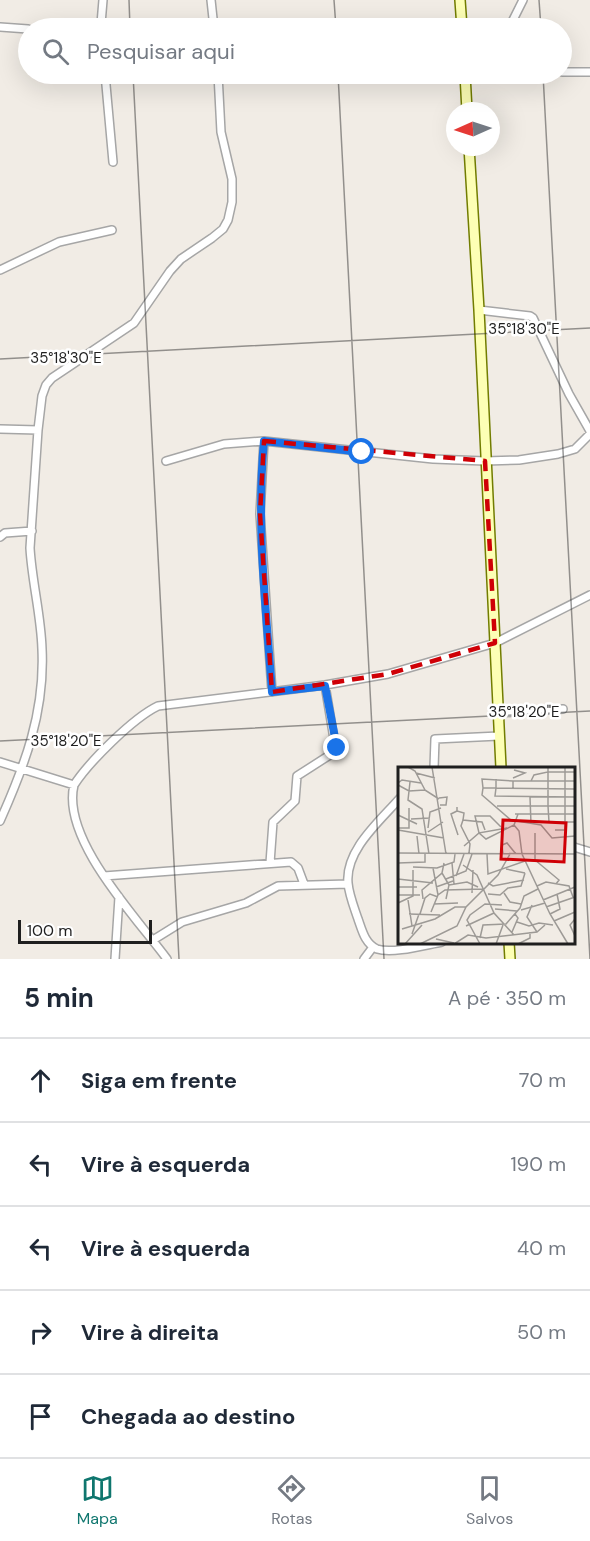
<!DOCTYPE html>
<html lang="pt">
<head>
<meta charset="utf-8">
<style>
	:root { --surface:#fff; --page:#f2f2f3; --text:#1f2937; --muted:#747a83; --line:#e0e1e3; --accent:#0f766e }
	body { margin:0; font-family:"DM Sans",sans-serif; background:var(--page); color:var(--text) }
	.compass { position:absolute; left:446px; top:102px; width:54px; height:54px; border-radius:50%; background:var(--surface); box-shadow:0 6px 24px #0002; rotate:267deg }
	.scale { position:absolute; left:18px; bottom:15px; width:134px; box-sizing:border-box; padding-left:6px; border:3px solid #1f1f1f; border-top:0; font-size:16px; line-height:21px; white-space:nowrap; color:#1f1f1f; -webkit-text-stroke:4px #fff; paint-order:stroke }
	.stop { position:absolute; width:18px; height:18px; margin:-14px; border:4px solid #1a73e8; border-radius:50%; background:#fff }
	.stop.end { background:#1a73e8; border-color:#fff; box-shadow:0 2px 6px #0008 }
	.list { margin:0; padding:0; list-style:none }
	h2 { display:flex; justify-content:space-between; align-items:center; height:78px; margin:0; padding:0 24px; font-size:26px }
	h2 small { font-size:20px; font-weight:400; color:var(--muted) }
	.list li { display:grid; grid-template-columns:39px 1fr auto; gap:18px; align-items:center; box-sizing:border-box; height:84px; padding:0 24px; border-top:2px solid var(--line) }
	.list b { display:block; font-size:22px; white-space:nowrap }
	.list em { font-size:20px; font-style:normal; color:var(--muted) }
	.icon { flex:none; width:33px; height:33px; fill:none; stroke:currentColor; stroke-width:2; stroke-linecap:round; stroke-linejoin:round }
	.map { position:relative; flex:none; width:590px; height:959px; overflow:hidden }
	.search { position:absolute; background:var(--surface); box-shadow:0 6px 24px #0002; left:18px; right:18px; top:18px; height:66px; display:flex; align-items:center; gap:15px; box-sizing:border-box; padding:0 21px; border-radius:33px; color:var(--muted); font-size:22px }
	.sheet { height:498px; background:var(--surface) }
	nav { display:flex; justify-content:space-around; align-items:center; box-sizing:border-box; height:84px; border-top:2px solid var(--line); background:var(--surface); font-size:16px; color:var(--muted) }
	nav a { display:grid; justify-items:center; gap:3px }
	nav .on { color:var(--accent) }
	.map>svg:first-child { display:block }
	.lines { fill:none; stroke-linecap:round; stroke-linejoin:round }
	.street-casing { stroke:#a6a6a6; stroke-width:10 }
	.secondary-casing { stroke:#727d00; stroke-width:12 }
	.street { stroke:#fff; stroke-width:7 }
	.secondary { stroke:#fdffb5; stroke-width:9 }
	.route { stroke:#1a73e8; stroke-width:8 }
	.marked { fill:none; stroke:#cf0006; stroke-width:4.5; stroke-dasharray:12 8; stroke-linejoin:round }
	.ticks { fill:none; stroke:#1f1f1f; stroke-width:1.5; stroke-opacity:0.45 }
	.inset-road { fill:none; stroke:#9d9a96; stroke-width:1.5 }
	.view { fill:#cf0006; fill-opacity:0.15; stroke:#cf0006; stroke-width:3 }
	.inset-edge { fill:none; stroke:#1f1f1f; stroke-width:3 }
	.ticks-label { font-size:15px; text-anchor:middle; fill:#1f1f1f; stroke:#fff; stroke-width:5; stroke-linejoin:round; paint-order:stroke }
</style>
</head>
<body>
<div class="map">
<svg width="590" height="959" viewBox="0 0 590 959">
	<rect width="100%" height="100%" fill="#f1ece5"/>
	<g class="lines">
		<defs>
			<path id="street" d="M103,0L101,24L181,26L213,23
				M211,0L214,28
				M0,27L28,29
				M84,28L101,24V28
				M509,28L523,0
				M562,72H590
				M105,74L113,162
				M0,270L59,242L112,230
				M479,310L530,316L533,318L569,394L590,431
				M0,429L38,430
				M264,441L260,514L272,692
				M166,461L224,444L264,441L433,459L485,461L519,460L558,454L575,449L590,434
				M0,537L5,533L32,531
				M499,713L563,709
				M0,762L74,785C89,762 133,718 158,706L325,685L388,674L495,643L590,595
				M434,768L435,739L499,736
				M74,785C61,839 136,917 167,959
				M400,798C380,821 345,850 348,883C349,895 354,907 358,919C362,930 365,944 377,949C393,954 425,945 442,942
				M0,821C25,765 45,712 42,649C41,615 32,582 30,548L38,430L42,396L46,385L52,378L134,323L170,271L181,259L212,238L223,229L228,220L232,202V179L221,132L218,74
				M574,847L590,852
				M270,863L273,822L295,801L297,776L336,751L325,685
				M104,876L291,862L298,868L304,884
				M153,940L182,922L246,903L278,886L348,884
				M115,959L119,897
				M364,959L373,947"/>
			<path id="secondary" d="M460,0L462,28
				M465,74L467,111
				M469,147L479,310L501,768
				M509,942L510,959"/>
		</defs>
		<use href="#street" class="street-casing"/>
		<use href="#secondary" class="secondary-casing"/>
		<use href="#street" class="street"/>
		<use href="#secondary" class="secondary"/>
	</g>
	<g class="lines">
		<path class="route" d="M337,748L325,686L272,692C266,608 256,525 264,441L362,452"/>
	</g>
	<path class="marked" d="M264,441L485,461L495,643L388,674L272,692L260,514Z"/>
	<path class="ticks" d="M129,0L130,28M334,0L336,28M539,0L541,28M133,74L179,959M338,74L384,959M543,74L590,959M0,359L590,328M0,741L590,711"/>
	<g transform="translate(398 767)">
		<rect width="177" height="177" fill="#f1ece5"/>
		<path class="inset-road" d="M10,0L17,4L27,23M34,0L48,87M177,5H150V39L151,55H177M18,6L37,11M115,11L127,6L116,3M98,12V21H85L84,28L113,53L143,58L154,71L177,69M133,14L136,8L150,5V0M12,15L10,33L24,42L31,87M0,16L4,13L23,16M0,18L11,24L27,23L41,32M85,21L84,12L115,14M115,21V14H177M177,22L98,21L97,29L177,30M132,30L133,57M41,31L49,30L48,38H42M99,39H177M59,40V44L66,46L65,53L84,55L87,63M59,44L53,47L60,68M117,47H177M120,47L116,58L121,64L124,87L152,147L170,177M0,48L19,57M13,52L32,51M65,53L63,59L72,77L71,86M103,60L92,49H77L81,66L109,61M0,61H11V41M30,61L32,45L43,41M0,63L46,71M157,63H167V0M30,65L45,55M137,66V93L161,113L158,117M19,69L21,87M66,79L81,66L88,72L116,58M0,86L177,87M89,87L90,107L127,94M105,87L104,78L109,76L118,87M0,96L27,95V87M54,96L56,117M65,98L79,108L96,146L116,168M15,100L39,101L56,95L57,87M35,101L40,128M108,102L127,106M44,106L51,118L48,132M58,109L66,87M0,112L35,116M48,112L68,104L74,87M90,116L95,119L126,113M51,118L69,115L80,120M139,119L148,115L171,119L175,130M0,120H19M38,120L55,114M74,126L75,103M106,126L112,135L123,137M90,127L102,128L110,121L123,119L127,106M0,128H22M25,132L24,123L44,106L46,96M10,133L14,159M145,133L177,120M0,136L15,129V103M36,137L60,136M134,138L129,150L139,165M148,140L177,130M97,142L119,144M123,143L147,136M33,145L40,128L47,123L86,122M11,147L42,148M22,147L27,131L32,127L40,130M152,147L162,142L159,127M156,154L177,145M119,155L131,159L141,156L155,158M68,159L96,146M4,162L37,152L57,140H68M114,165L120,151L117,147M14,167L21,147M177,169L172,158L177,152M82,171L85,158L108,157L122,141L126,129L140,122M38,172L56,176M7,177L24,158M22,177L59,159L68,140L100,108L112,87M56,177L70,168L88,171L139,165L147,158M82,177L69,153L72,148L87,137L104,138M98,177L105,158M120,177L132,171V165"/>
		<path class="view" d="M105,53L168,56L166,95L103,92Z"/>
		<rect width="177" height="177" class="inset-edge"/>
	</g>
	<g class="ticks-label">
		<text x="524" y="334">35°18'30"E</text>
		<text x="66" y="363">35°18'30"E</text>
		<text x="524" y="717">35°18'20"E</text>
		<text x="66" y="746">35°18'20"E</text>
	</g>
</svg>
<svg class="compass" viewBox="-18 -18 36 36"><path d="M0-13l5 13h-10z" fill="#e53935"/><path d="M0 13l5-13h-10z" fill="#747a83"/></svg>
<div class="scale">100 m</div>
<div class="stop" style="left:362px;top:452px"></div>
<div class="stop end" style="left:337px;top:748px"></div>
<div class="search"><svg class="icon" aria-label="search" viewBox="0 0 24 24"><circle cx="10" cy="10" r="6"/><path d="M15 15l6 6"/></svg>Pesquisar aqui</div>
</div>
<section class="sheet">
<h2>5 min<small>A pé · 350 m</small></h2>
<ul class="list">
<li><svg class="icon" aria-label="ahead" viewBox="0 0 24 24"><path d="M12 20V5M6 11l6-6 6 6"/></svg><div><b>Siga em frente</b></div><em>70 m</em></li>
<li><svg class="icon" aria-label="left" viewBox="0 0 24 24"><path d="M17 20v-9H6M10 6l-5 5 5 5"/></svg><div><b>Vire à esquerda</b></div><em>190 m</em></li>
<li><svg class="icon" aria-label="left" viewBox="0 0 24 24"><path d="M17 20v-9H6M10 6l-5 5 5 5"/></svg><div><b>Vire à esquerda</b></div><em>40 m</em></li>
<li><svg class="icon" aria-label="right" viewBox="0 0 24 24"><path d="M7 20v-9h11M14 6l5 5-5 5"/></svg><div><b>Vire à direita</b></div><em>50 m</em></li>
<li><svg class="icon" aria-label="arrive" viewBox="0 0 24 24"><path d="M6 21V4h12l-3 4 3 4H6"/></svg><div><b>Chegada ao destino</b></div></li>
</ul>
</section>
<nav>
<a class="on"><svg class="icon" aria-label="map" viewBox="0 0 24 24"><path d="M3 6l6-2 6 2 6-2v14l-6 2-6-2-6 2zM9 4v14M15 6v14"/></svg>Mapa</a>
<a><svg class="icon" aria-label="directions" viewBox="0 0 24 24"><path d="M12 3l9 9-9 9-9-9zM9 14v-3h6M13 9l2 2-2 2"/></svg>Rotas</a>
<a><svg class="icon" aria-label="saved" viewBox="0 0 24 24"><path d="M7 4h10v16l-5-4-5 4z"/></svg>Salvos</a>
</nav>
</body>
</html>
